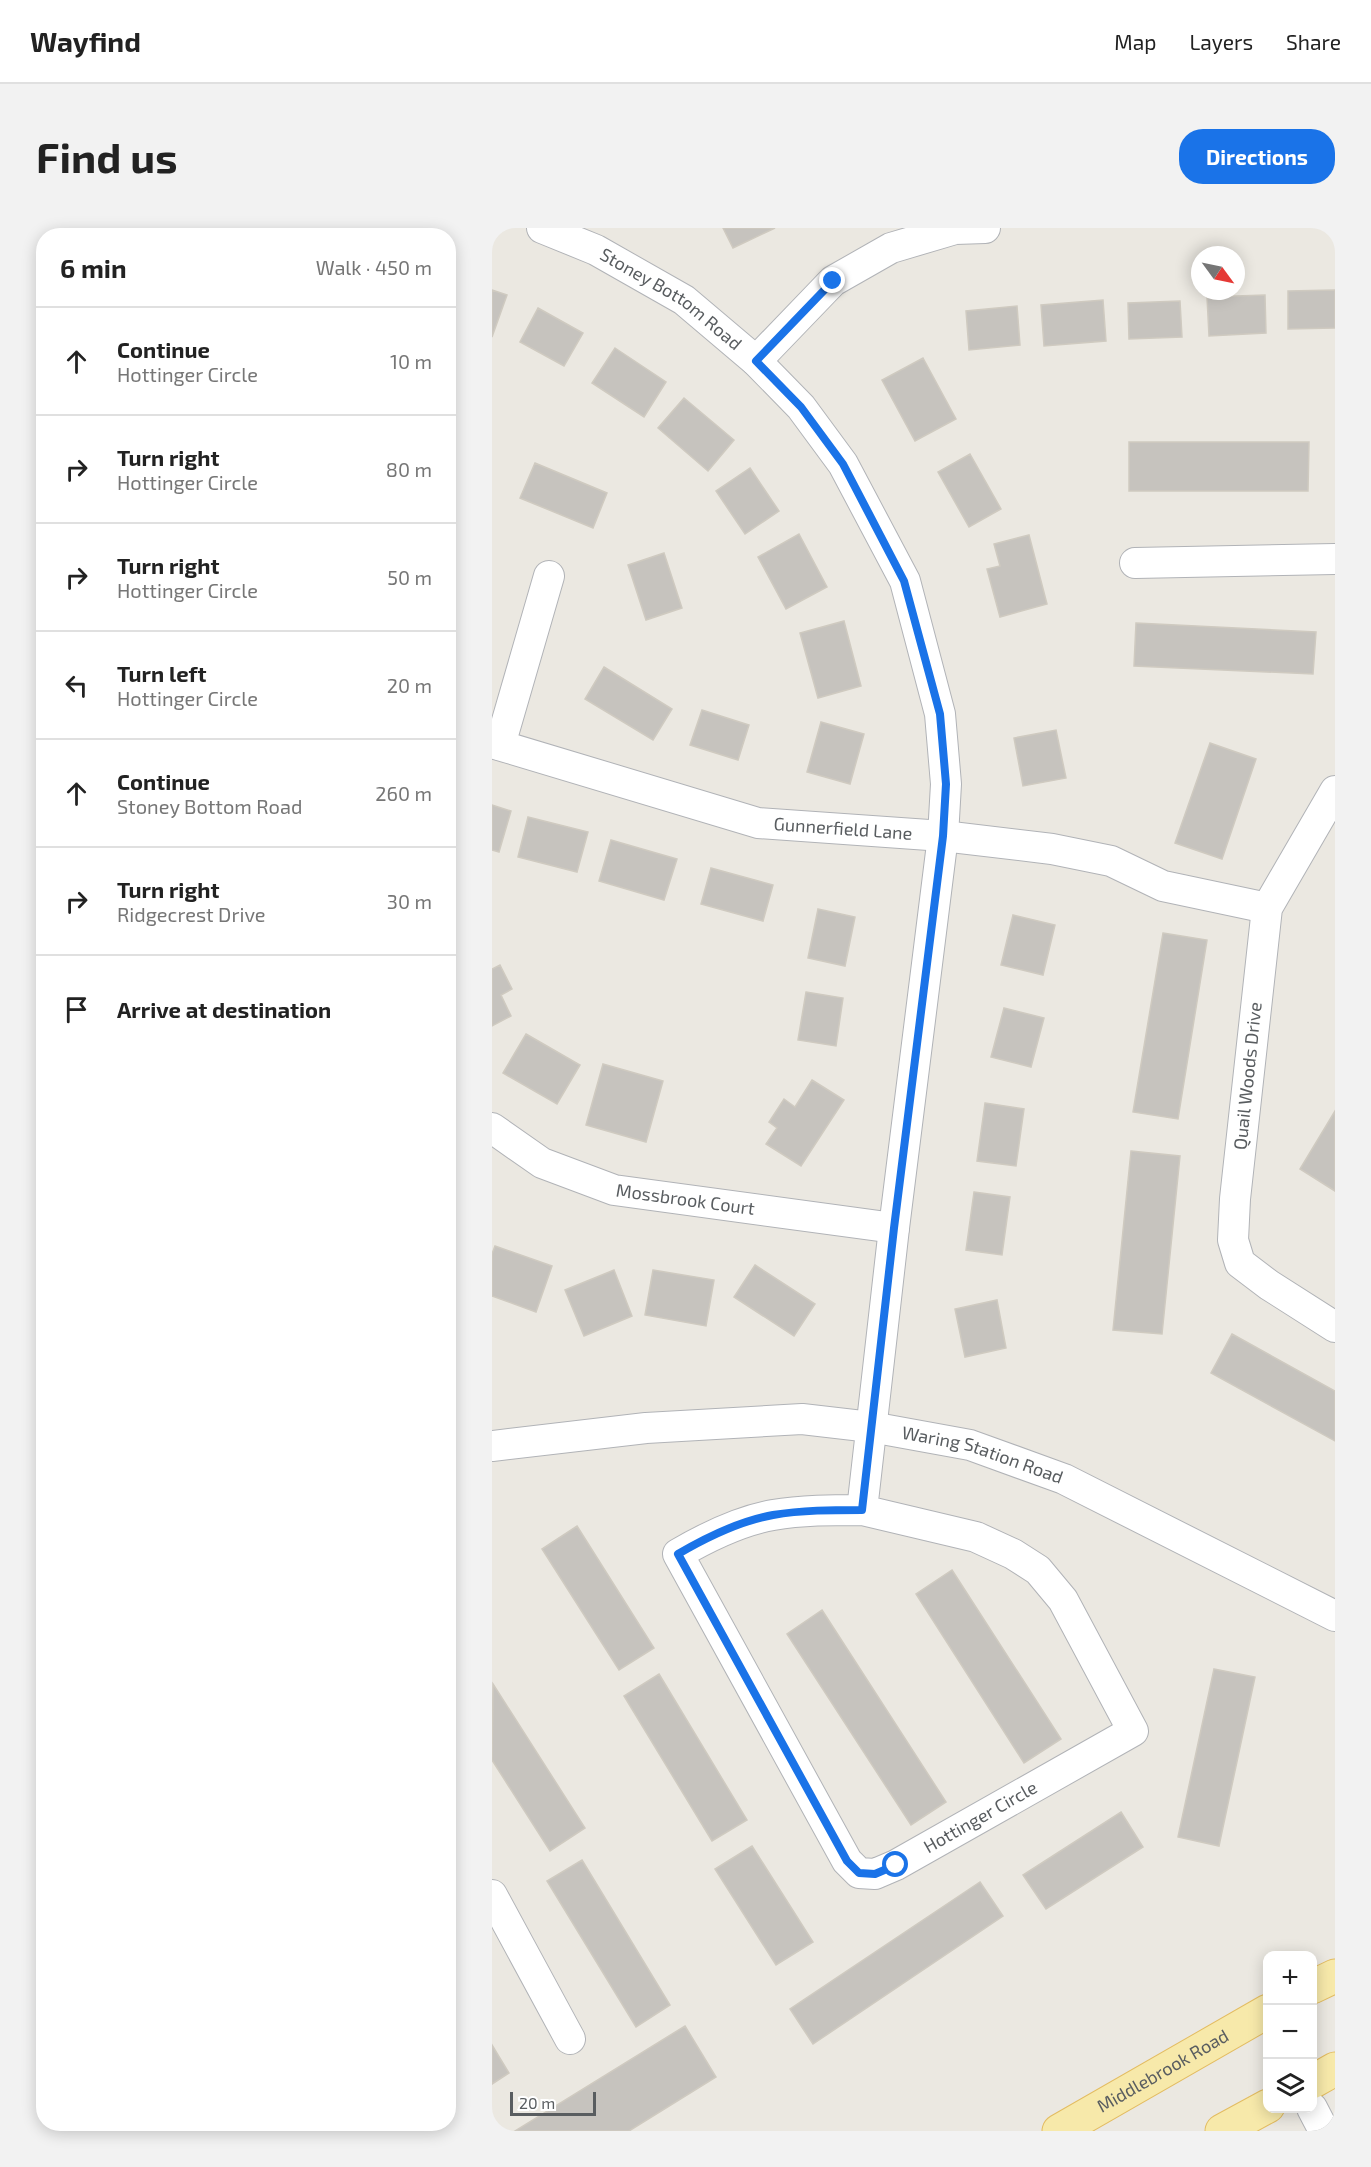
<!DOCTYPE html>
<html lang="en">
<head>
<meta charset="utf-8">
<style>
	:root { --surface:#fff; --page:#f2f2f2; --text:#222; --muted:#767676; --line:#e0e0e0; --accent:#1a73e8 }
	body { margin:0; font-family:"Exo 2",sans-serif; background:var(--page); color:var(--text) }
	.controls { position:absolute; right:18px; bottom:18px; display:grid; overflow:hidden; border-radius:12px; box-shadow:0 3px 15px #0003 }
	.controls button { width:54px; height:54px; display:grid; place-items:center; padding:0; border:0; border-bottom:2px solid var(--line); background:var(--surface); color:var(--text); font:30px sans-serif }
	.compass { position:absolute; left:699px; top:18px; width:54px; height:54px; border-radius:50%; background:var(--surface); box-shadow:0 3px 15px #0003; rotate:123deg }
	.scale { position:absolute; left:18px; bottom:15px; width:86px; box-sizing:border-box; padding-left:6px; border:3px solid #595d60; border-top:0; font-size:16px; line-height:21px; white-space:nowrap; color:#595d60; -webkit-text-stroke:4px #fff; paint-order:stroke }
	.stop { position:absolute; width:18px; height:18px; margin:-14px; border:4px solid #1a73e8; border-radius:50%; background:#fff }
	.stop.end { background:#1a73e8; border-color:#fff; box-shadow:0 2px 6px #0008 }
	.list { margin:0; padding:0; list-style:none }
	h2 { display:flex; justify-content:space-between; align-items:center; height:78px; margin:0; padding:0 24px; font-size:26px }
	h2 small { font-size:20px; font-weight:400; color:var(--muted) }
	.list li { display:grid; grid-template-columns:39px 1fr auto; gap:18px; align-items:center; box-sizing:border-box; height:108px; padding:0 24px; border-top:2px solid var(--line) }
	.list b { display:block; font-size:22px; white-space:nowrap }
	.list p { margin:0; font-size:20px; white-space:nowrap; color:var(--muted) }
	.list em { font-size:20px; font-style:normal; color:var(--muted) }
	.icon { flex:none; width:33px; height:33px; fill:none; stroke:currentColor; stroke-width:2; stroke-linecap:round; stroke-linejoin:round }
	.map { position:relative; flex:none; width:843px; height:1903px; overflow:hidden; border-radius:24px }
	header { display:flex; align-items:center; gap:36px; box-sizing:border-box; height:84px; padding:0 30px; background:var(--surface); border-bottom:2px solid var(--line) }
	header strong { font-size:28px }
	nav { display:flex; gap:33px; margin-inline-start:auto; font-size:21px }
	.intro { display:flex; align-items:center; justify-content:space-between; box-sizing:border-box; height:144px; padding:0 36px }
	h1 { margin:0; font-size:42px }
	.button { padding:15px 27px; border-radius:24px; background:var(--accent); color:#fff; font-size:21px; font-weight:700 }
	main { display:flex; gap:36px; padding:0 36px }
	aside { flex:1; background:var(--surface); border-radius:24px; box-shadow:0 3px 15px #0003 }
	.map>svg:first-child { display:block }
	.building { fill:#c6c3be; stroke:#cfcac0; stroke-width:1.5 }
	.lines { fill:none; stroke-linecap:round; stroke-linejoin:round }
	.minor-casing { stroke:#b1b3b7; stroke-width:32 }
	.major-casing { stroke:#e3bc61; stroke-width:35 }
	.minor { stroke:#fff; stroke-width:30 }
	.major { stroke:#f7e9aa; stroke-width:33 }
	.route { stroke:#1a73e8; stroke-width:8 }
	.labels { text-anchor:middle; stroke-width:4.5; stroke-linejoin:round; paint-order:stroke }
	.street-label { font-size:18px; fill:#595d60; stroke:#fff }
</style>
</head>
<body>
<header>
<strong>Wayfind</strong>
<nav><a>Map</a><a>Layers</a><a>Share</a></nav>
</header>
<div class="intro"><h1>Find us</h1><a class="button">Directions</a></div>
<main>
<aside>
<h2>6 min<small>Walk · 450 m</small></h2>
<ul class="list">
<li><svg class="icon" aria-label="ahead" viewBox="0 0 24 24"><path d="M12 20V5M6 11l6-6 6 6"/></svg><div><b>Continue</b><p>Hottinger Circle</p></div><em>10 m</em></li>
<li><svg class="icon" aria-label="right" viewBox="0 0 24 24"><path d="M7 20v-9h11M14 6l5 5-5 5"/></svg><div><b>Turn right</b><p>Hottinger Circle</p></div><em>80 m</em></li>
<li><svg class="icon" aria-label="right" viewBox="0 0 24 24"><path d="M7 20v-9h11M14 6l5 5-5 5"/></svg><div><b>Turn right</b><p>Hottinger Circle</p></div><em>50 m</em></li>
<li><svg class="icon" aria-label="left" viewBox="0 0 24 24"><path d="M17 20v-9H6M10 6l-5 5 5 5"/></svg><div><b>Turn left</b><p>Hottinger Circle</p></div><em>20 m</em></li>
<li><svg class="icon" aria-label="ahead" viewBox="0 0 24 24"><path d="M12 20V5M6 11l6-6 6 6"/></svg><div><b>Continue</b><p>Stoney Bottom Road</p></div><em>260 m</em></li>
<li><svg class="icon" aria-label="right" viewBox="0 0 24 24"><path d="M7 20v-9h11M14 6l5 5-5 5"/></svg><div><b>Turn right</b><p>Ridgecrest Drive</p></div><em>30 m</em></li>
<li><svg class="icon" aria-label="arrive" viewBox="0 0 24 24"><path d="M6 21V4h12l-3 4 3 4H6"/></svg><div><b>Arrive at destination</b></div></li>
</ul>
</aside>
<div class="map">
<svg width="843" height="1903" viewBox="0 0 843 1903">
	<rect width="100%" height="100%" fill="#ebe8e1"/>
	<path class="building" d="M231,0H283L241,20Z
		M0,62L15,67L0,109Z
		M843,62V100L796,101V63Z
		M773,67L774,105L717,108L715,69Z
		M611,72L614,113L552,118L549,77Z
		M688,73L690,109L637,111L636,75Z
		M525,78L528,117L477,122L474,83Z
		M46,80L91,105L72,138L28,114Z
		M123,120L174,154L152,189L100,155Z
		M431,130L464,191L423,213L390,152Z
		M192,170L242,212L216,243L166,200Z
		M637,214H817L816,263H637Z
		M478,226L509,281L477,299L446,244Z
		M43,235L115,265L101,300L28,270Z
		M258,240L287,283L253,306L224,263Z
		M307,306L335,359L294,381L266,329Z
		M537,307L555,376L508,389L495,341L508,338L502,316Z
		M172,325L190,380L154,392L136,337Z
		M352,393L369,458L326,470L308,405Z
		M644,395L824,404L821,446L642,438Z
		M112,439L180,481L161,512L93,471Z
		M210,482L257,497L246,532L198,517Z
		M329,494L372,506L358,556L315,544Z
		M564,502L574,550L531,558L522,510Z
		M718,515L764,531L730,631L683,615Z
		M0,577L19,583L7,624L0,622Z
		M36,589L96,604L85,644L26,629Z
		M119,612L185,631L172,672L107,653Z
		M219,640L281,657L271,693L209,676Z
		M326,681L363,689L353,738L316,730Z
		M521,687L563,697L551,747L509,737Z
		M671,705L715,712L686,891L641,884Z
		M8,737L20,761L9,767L19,788L0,798V741Z
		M314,764L351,770L344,818L306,812Z
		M512,780L552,790L539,839L499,829Z
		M34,806L88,837L65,876L11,845Z
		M111,836L171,853L154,914L94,897Z
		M320,852L352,872L309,938L274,916L285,900L277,894L292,871L303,879Z
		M493,875L532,881L524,938L485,933Z
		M843,883V963L808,941Z
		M639,923L688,928L670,1106L621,1102Z
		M482,964L518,969L510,1027L474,1022Z
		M3,1018L60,1038L44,1084L0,1068V1026Z
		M263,1037L323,1076L302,1108L242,1069Z
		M122,1042L140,1088L92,1108L73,1062Z
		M161,1042L222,1052L214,1098L153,1087Z
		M505,1072L514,1120L473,1129L463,1081Z
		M740,1106L843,1163V1213L719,1145Z
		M85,1298L162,1420L127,1442L50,1321Z
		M460,1342L569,1511L532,1535L424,1366Z
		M330,1382L454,1574L419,1597L295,1406Z
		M722,1441L763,1449L727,1618L686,1609Z
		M167,1446L255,1592L220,1613L132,1468Z
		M1,1456L93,1600L58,1623L0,1532Z
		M629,1584L651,1619L554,1681L531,1647Z
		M260,1618L321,1714L284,1737L223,1641Z
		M90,1632L178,1777L144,1799L55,1653Z
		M488,1654L511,1688L321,1816L298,1781Z
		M193,1798L224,1849L137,1903H23Z
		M0,1817L17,1845L0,1856Z"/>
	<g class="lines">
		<defs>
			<g id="minor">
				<path id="s1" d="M50,0L104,22L192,72L264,133L309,179L351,236L413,353L448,486L454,556L451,608L402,1000L370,1282C340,1282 310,1282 281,1287C247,1293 215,1309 186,1326L355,1633L367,1645L383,1646L404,1637L641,1503L571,1372L546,1342L521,1326L484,1309L370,1282"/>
				<path d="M264,133L341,53L399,20L463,1L493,0"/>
				<path d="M643,335L843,331"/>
				<path id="s2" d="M0,515L266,595L451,608L560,621L619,633L671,658L775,680"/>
				<path d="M8,517L57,348"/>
				<path d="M843,563L775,680L743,971L741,1012L748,1035L777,1057L843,1099"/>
				<path id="s3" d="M0,900L50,935L122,962L402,1000"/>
				<path id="s4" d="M0,1218L154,1200L310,1191L379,1199L478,1217L572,1251L843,1388"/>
				<path d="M0,1667L78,1811"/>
				<path d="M820,1880L832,1903"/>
			</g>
			<g id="major">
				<path d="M820,1759L843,1748"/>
				<path d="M820,1854L843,1841"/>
				<path id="s5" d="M567,1903L776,1783"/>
				<path d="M730,1903L776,1878"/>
			</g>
		</defs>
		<use href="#minor" class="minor-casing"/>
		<use href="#major" class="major-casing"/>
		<use href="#minor" class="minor"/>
		<use href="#major" class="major"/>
	</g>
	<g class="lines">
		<path class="route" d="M341,53L264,133L309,179L351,236L412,353L448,486L454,556L451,608L402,1000L370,1282C340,1282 310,1282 281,1287C247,1293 215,1309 186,1326L355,1633L367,1645L383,1646L404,1637"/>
	</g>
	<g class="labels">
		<g class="street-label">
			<text dy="6" stroke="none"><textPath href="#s1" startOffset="148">Stoney Bottom Road</textPath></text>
			<text dy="6" stroke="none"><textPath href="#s2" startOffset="363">Gunnerfield Lane</textPath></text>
			<text transform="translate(756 848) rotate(-84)" y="6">Quail Woods Drive</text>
			<text dy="6" stroke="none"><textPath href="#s3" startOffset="210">Mossbrook Court</textPath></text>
			<text dy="6" stroke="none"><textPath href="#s4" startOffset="496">Waring Station Road</textPath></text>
			<text dy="6" stroke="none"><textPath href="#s1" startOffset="2156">Hottinger Circle</textPath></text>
			<text dy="6" stroke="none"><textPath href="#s5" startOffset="120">Middlebrook Road</textPath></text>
		</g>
	</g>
</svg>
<div class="controls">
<button>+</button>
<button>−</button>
<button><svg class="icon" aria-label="layers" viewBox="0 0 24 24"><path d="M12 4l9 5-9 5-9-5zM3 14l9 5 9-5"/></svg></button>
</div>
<svg class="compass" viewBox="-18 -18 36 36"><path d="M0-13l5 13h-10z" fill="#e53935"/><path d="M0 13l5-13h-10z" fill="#767676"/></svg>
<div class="scale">20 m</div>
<div class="stop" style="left:404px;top:1637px"></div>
<div class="stop end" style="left:341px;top:53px"></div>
</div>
</main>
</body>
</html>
